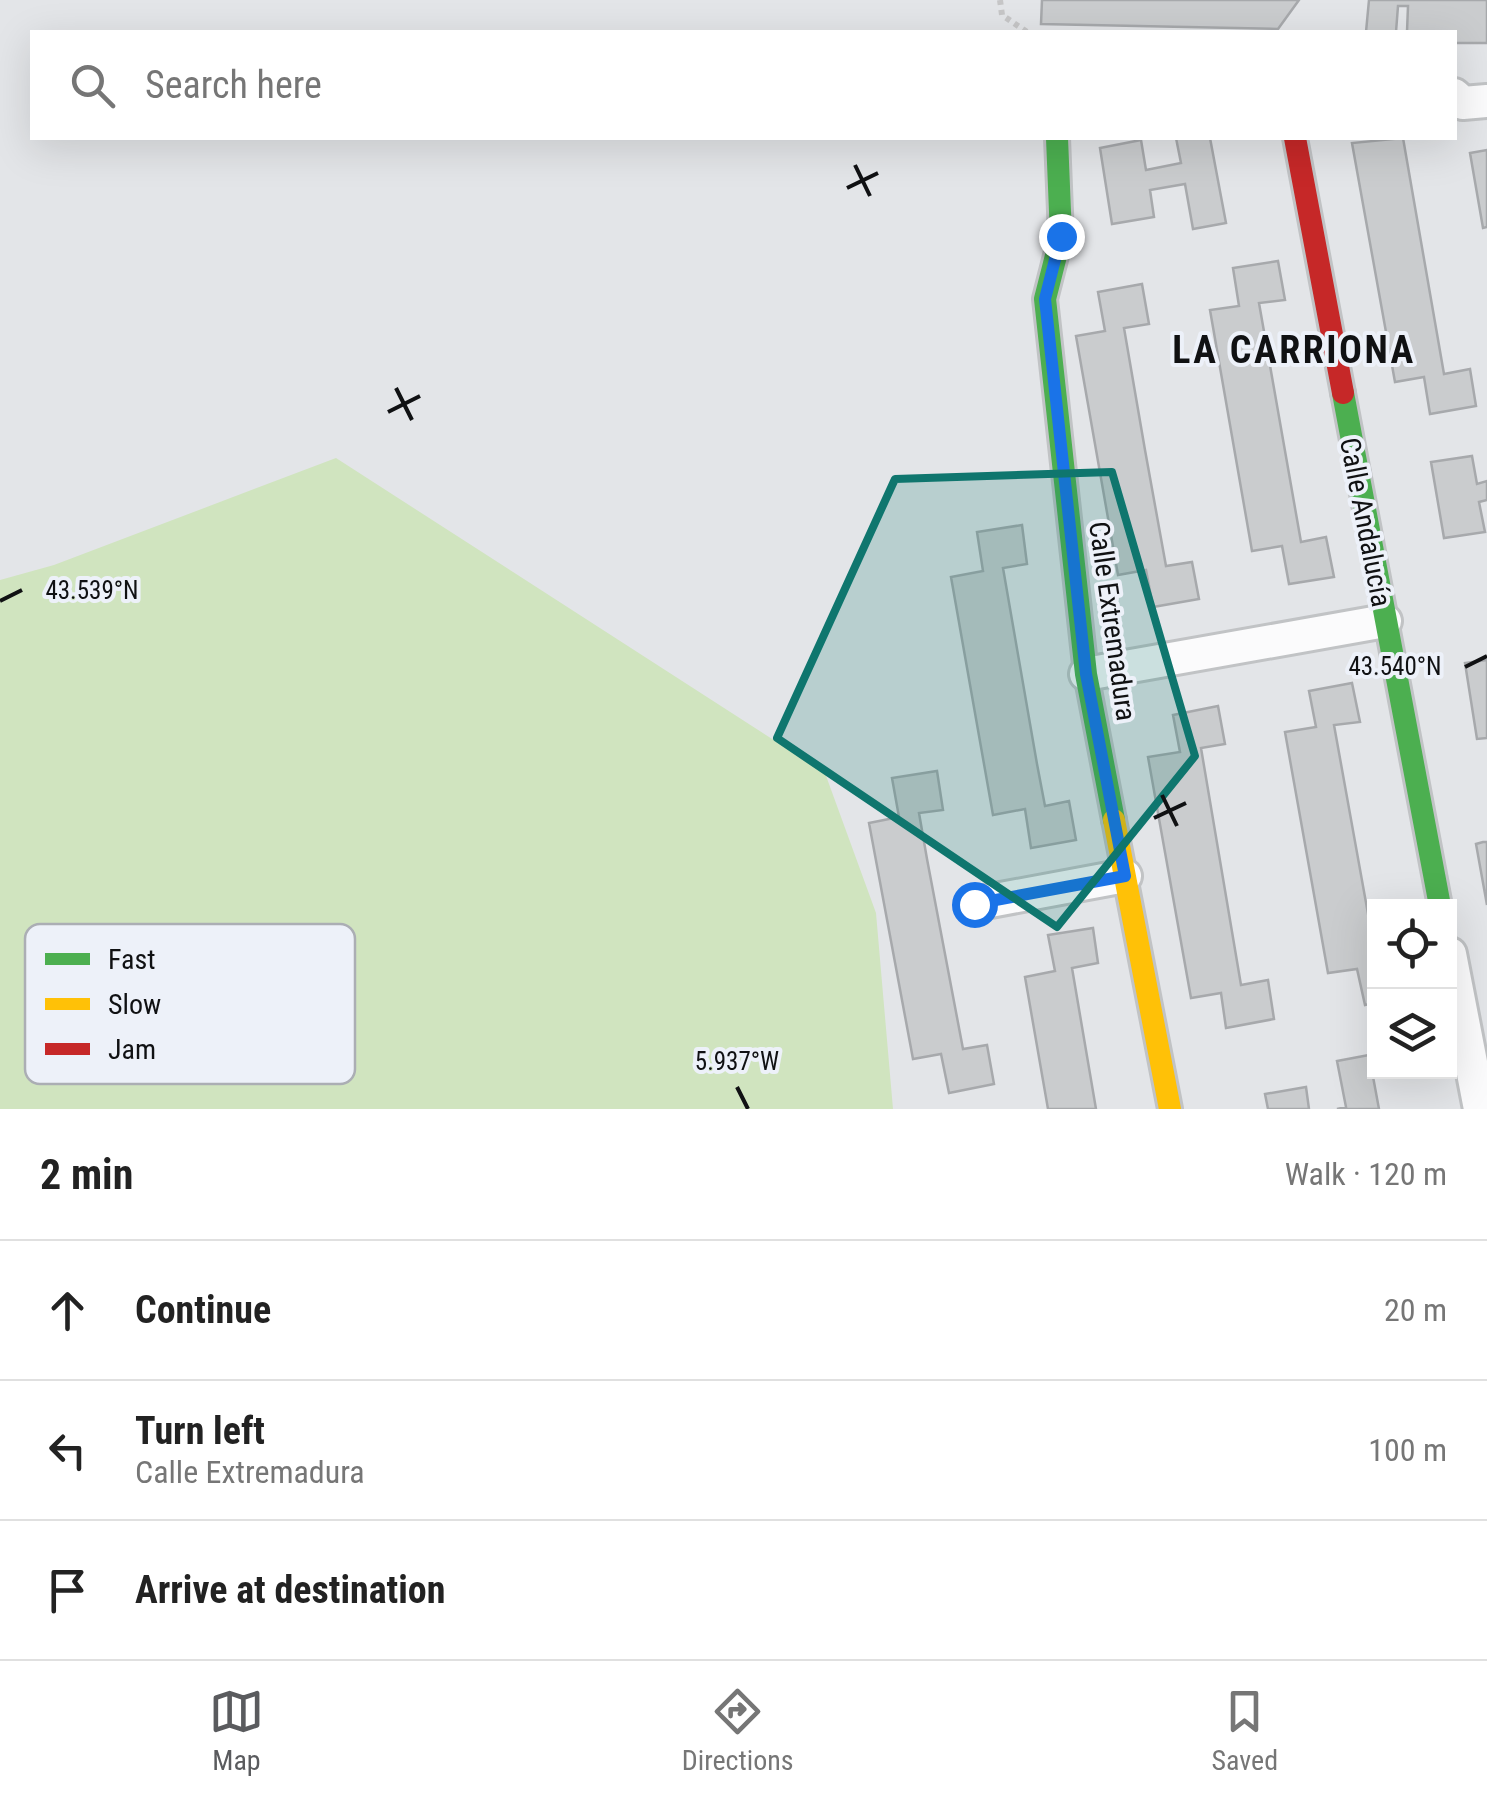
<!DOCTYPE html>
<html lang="en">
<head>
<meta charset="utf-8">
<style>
	:root { --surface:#fff; --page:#f2f2f2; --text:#222; --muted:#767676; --line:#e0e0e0; --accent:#5a5b5e }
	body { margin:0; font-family:"Roboto Condensed",sans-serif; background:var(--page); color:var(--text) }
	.controls { position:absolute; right:30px; bottom:30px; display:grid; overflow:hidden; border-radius:0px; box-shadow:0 10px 40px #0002 }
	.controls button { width:90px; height:90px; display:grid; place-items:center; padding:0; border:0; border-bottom:2px solid var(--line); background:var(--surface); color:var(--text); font:50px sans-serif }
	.stop { position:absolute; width:30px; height:30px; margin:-22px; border:8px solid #1a73e8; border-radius:50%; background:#fff }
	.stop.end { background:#1a73e8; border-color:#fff; box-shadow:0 2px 10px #0008 }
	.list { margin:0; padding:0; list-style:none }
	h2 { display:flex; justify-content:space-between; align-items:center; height:130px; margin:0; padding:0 40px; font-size:42px }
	h2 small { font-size:32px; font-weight:400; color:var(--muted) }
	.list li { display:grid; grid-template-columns:65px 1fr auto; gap:30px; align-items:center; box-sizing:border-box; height:140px; padding:0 40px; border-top:2px solid var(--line) }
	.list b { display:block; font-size:38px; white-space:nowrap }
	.list p { margin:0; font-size:32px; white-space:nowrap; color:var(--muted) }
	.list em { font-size:32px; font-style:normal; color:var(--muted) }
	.icon { flex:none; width:55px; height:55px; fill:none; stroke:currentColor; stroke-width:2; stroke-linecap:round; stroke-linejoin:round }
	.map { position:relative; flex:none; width:1487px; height:1109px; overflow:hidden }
	.search { position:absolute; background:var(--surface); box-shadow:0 10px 40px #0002; left:30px; right:30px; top:30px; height:110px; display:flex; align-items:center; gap:25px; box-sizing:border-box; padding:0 35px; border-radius:0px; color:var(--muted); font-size:38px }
	.sheet { height:550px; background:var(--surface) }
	nav { display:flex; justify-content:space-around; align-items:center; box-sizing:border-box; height:140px; border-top:2px solid var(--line); background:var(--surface); font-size:28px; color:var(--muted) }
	nav a { display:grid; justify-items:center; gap:5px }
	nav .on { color:var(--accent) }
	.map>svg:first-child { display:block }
	.green { fill:#d0e4bf }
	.building { fill:#caccce; stroke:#a7a9ac; stroke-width:2.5 }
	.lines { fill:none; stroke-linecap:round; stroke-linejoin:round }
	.street-casing { stroke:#c1c3c5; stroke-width:38 }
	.fast-casing { stroke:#c1c3c5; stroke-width:28 }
	.slow-casing { stroke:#c1c3c5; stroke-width:28 }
	.jam-casing { stroke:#c1c3c5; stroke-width:28 }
	.path { stroke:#c6c6c7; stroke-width:6; stroke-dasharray:5 5; stroke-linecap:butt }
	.street { stroke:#fbfbfc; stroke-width:32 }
	.fast { stroke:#4caf50; stroke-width:22 }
	.slow { stroke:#ffc107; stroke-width:22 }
	.jam { stroke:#c62828; stroke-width:22 }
	.route { stroke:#1a73e8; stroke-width:12 }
	.marked { fill:#0f766e; fill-opacity:0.2; stroke:#0f766e; stroke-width:8; stroke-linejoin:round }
	.ticks { fill:none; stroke:#101113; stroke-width:4 }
	.labels { text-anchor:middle; stroke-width:8; stroke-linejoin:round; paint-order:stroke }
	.street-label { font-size:28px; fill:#101113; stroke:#edf1f9 }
	.district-label { font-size:38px; font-weight:bold; letter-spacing:2.5px; fill:#101113; stroke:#edf1f9 }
	.key { fill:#edf1f9; stroke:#abaeb4; stroke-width:2.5 }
	.key-label { font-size:28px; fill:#101113 }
	.ticks-label { font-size:25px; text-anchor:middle; fill:#101113; stroke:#edf1f9; stroke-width:8; stroke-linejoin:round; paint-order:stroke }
</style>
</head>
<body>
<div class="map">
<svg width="1487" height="1109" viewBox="0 0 1487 1109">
	<rect width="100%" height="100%" fill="#e3e5e8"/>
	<path class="green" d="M336,458L825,773L876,913L893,1109H0V580L54,565Z"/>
	<path class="building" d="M1042,0H1299L1278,29L1041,24Z
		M1369,0H1487V43H1454V32H1407L1408,6H1398L1396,32H1366Z
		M1176,138H1210L1226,223L1193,229L1185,184L1150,190L1154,217L1112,224L1100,148L1141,140L1146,170L1181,163Z
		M1403,138L1444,374L1470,369L1476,406L1430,414L1424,377L1395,382L1352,143Z
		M1487,150V227L1483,228L1470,153Z
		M1278,261L1285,300L1259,303L1301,542L1326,537L1334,577L1289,584L1282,546L1252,551L1210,310L1239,306L1233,268Z
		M1142,284L1149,324L1124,328L1145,450L1166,566L1192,562L1199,599L1153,607L1146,570L1118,575L1076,336L1105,331L1098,292Z
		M1472,456L1477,484L1487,481V500L1479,502L1485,532L1444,538L1431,462Z
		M1022,525L1027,564L1003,568L1037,764L1045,806L1069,801L1076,840L1031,848L1025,809L993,815L951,577L983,571L977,532Z
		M1487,660V738L1477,739L1465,663Z
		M1352,683L1360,722L1334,725L1374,947V1003L1365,1005L1357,969L1328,973L1285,732L1316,727L1309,691Z
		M1218,706L1225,744L1201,748L1241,985L1268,980L1274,1019L1226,1028L1221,993L1191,998L1148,757L1180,752L1173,715Z
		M937,771L943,810L919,813L927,859L963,1049L987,1045L994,1084L949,1093L941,1054L913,1059L869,823L899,817L892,778Z
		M1483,842H1487V905L1476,844Z
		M1093,928L1098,963L1072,968L1096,1109H1048L1025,977L1055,971L1048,935Z
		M1369,1055L1379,1109H1337L1346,1107L1337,1061Z
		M1306,1087L1309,1109H1268L1265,1094Z"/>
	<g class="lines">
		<defs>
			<path id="street" d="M1454,95L1463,103L1487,101
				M1086,674L1385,621
				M974,904L1125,876
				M1450,954L1480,1109"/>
			<path id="fast" d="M1057,138L1061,236L1045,299L1086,674L1114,820
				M1343,393L1440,906"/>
			<path id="slow" d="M1114,820L1170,1109"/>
			<path id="jam" d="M1295,138L1343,393"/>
		</defs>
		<use href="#street" class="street-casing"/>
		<use href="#fast" class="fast-casing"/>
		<use href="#slow" class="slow-casing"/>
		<use href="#jam" class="jam-casing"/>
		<path class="path" d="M1000,0L1002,15L1027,32"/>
		<use href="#street" class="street"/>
		<use href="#fast" class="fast"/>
		<use href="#slow" class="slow"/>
		<use href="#jam" class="jam"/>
	</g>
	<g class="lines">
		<path class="route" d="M974,904L1125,876L1086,674L1045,299L1061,236"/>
	</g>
	<path class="marked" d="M1112,472L1195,756L1057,927L777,738L895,479Z"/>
	<path class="ticks" d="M855,165L870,196M847,188L878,173M396,388L412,420M388,412L420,396M0,601L22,590M1465,667L1487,656M1162,795L1177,826M1154,818L1186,803M737,1087L748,1109"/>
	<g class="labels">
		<g class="street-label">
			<text transform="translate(1366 522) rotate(79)" y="10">Calle Andalucía</text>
			<text transform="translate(1113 621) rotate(82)" y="10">Calle Extremadura</text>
		</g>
		<g class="district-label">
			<text x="1294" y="363">LA CARRIONA</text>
		</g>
	</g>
	<rect x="25" y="924" width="330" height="160" rx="15" class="key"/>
	<rect x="45" y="953" width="45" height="12" fill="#4caf50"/>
	<rect x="45" y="998" width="45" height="12" fill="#ffc107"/>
	<rect x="45" y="1043" width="45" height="12" fill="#c62828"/>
	<g class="key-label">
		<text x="108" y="969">Fast</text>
		<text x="108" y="1014">Slow</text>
		<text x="108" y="1059">Jam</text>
	</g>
	<g class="ticks-label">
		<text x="92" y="599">43.539°N</text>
		<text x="1395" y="675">43.540°N</text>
		<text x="737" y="1070">5.937°W</text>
	</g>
</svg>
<div class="controls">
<button><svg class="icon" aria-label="locate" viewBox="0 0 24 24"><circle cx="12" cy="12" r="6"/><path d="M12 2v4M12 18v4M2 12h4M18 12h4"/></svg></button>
<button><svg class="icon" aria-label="layers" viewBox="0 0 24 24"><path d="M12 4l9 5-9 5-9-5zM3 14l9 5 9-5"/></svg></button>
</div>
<div class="stop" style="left:974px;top:904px"></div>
<div class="stop end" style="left:1061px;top:236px"></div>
<div class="search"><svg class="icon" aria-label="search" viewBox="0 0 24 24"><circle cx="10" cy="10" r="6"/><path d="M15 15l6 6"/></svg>Search here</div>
</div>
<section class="sheet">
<h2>2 min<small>Walk · 120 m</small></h2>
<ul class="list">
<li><svg class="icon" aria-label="ahead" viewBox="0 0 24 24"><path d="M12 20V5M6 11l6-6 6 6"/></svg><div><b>Continue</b></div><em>20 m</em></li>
<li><svg class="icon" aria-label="left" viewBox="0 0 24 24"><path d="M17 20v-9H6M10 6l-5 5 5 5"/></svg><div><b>Turn left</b><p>Calle Extremadura</p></div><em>100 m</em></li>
<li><svg class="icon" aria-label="arrive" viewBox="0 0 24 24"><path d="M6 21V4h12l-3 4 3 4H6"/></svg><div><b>Arrive at destination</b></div></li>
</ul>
</section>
<nav>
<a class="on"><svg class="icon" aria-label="map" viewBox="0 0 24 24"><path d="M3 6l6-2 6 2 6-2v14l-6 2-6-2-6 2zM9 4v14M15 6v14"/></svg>Map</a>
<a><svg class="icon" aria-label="directions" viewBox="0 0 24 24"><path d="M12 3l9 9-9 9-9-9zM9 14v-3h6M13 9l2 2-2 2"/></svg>Directions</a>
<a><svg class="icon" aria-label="saved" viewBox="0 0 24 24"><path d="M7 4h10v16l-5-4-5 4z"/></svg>Saved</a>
</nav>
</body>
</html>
